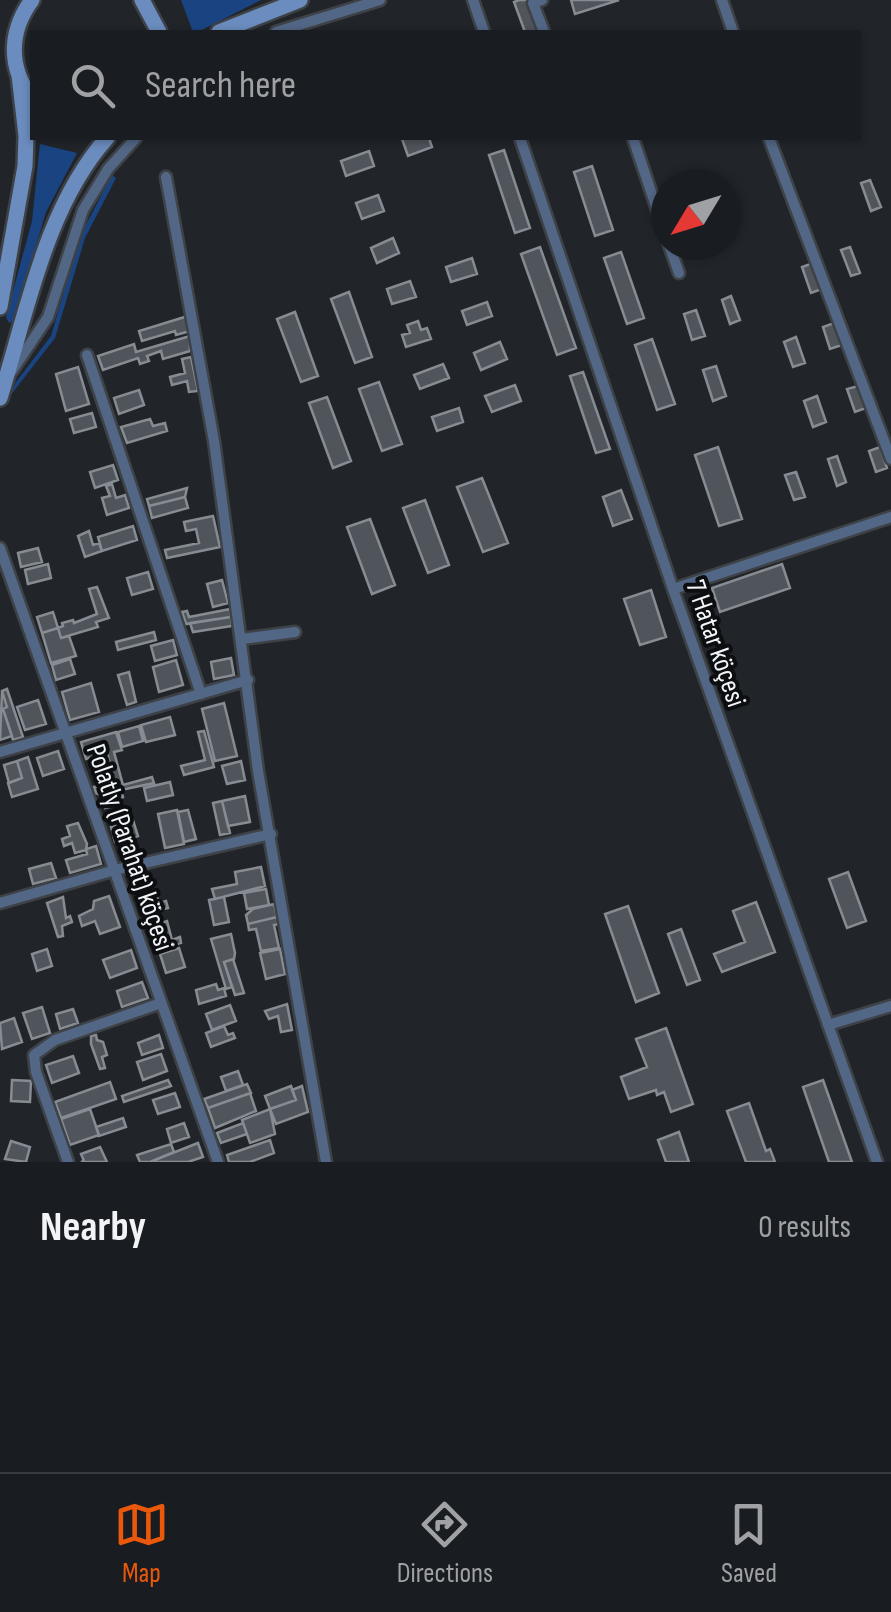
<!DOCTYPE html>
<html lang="en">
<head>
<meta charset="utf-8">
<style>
	:root { --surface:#191c20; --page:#26292d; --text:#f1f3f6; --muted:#9fa1a5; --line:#373a3e; --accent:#ea580c }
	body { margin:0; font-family:"Sofia Sans Condensed",sans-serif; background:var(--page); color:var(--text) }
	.compass { position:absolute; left:651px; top:170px; width:90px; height:90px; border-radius:50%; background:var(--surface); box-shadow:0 2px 8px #0004; rotate:232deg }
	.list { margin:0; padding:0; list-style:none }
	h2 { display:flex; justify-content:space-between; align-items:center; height:130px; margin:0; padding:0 40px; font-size:42px }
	h2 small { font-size:32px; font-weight:400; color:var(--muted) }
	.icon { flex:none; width:55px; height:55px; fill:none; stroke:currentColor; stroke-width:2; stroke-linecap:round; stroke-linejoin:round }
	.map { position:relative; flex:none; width:891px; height:1162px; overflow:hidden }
	.search { position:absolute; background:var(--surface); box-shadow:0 2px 8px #0004; left:30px; right:30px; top:30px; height:110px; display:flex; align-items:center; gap:25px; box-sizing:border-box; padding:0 35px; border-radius:0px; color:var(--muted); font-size:38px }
	.sheet { height:310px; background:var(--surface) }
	nav { display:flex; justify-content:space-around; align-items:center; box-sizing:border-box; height:140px; border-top:2px solid var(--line); background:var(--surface); font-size:28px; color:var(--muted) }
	nav a { display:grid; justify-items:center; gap:5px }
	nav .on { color:var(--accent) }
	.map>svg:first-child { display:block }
	.grass { fill:#1a4481 }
	.building { fill:#50545b; stroke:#878c93; stroke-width:2.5 }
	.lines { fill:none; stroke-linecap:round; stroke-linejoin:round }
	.minor-casing { stroke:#3e4247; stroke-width:15 }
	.secondary-casing { stroke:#3e4247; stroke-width:20 }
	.minor { stroke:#526786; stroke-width:10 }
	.secondary { stroke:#6b8cbe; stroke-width:15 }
	.labels { text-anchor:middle; stroke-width:8; stroke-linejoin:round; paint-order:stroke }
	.street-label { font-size:28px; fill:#f2f5f9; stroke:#0c0e10 }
</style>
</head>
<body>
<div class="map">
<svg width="891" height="1162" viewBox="0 0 891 1162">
	<rect width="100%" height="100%" fill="#21252a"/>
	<path class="grass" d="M181,0H261L198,32H193Z
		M40,144L77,153L46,212L14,320L9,323L6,317L32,221Z
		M112,175L116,178L85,238L55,338L10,396L16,382L51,336L80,236Z"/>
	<path class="building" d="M519,0H530L542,32H525L514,2Z
		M571,0H619L575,14Z
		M406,138H429L432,147L408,156L402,139Z
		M504,150L530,228L515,233L489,155Z
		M369,151L374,166L346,176L341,161Z
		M592,166L613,230L595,236L574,172Z
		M870,180L881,207L871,211L861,183Z
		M378,195L384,211L362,219L356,203Z
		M393,238L399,253L377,263L371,248Z
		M540,247L576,348L557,355L521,254Z
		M850,247L860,273L851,276L841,250Z
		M621,252L644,318L627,324L604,258Z
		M472,258L477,274L451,282L446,267Z
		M813,263L822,289L811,293L802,267Z
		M410,281L416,297L392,304L387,289Z
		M349,292L372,357L355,363L331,299Z
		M731,296L740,320L730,324L722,300Z
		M487,302L492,316L467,325L462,311Z
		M696,310L705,336L692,340L684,314Z
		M295,312L318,376L301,382L277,319Z
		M188,316L190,331L176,335L175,331L142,341L139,331Z
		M418,321L421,330L427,328L431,339L406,347L402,335L410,333L407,325Z
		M834,323L842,345L830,349L823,327Z
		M190,336V351L163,359L161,351L147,356L149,361L140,364L138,358L103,370L98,356L134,344L136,352Z
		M796,337L805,363L793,367L784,342Z
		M652,339L675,404L657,410L635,345Z
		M500,342L507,359L481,370L474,353Z
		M191,357L198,391L189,392L187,381L172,385L170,377L185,373L182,359Z
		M443,364L449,378L420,389L414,375Z
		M716,366L726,396L713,401L703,370Z
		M78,367L89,404L66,411L56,374Z
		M583,372L610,449L596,453L570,376Z
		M379,382L402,444L382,451L359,389Z
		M515,385L521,401L492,412L485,396Z
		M858,386L866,408L855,412L847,389Z
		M139,390L144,405L119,414L114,398Z
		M817,396L826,422L813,427L804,401Z
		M327,397L351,461L333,468L309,403Z
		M459,408L463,422L437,431L432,417Z
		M92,413L96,427L74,433L70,419Z
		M150,419L153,426L165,423L167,431L127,443L121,427Z
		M718,447L742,519L719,526L695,455Z
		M880,447L887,468L876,472L869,451Z
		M837,456L846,482L837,486L828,459Z
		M113,465L118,480L95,488L90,472Z
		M796,472L805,497L794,500L785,475Z
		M482,478L508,543L483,552L457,487Z
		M112,484L116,498L125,495L129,508L107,515L102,498L110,496L106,486Z
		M187,488L185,497L149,506L147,499Z
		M621,490L632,519L613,526L603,497Z
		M185,497L188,508L152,518L149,506Z
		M425,500L449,565L428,573L403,508Z
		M213,516L220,547L167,558L165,550L199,543L196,529L186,531L184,522Z
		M370,519L395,585L372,594L347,527Z
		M133,526L137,540L102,551L98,537Z
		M89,531L93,545L99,543L102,551L85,557L78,536Z
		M38,548L42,562L21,567L18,553Z
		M48,564L51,578L28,584L25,570Z
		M782,564L790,588L720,612L712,588Z
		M148,572L153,589L132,595L127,578Z
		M222,580L228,603L213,607L207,584Z
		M97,587L109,618L96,622L98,627L61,638L58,628L63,626L62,623L73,620L74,623L97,614L89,589Z
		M651,590L666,637L640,645L624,599Z
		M230,609L231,617L186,624L182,612L187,611L189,617Z
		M53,612L58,628L42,633L37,617Z
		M231,617L232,626L193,632L190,623Z
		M58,628L61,638L69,636L76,656L51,663L42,633Z
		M154,632L156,640L118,650L116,642Z
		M173,640L177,655L155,661L151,646Z
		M231,658L234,675L214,679L211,662Z
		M70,659L75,674L56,680L52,665Z
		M176,660L183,685L159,692L153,667Z
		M129,672L136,702L127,705L118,675Z
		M91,683L99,712L70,720L62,692Z
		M7,689L23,737L13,740L3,709L7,707L2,691Z
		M2,691L7,707L3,709L12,736L0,740Z
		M38,700L46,724L25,730L17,707Z
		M224,703L237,756L215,761L202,709Z
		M170,717L175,735L146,742L141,725Z
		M139,726L143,741L122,747L118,732Z
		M204,731L214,767L184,775L181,766L205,760L198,732Z
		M116,732L122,750L114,752L123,785L152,777L154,783L121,790L123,797L111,800L113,806L105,808L102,796L96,793L94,787L115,782L107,753L86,759L81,742Z
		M58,751L64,769L43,776L37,758Z
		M28,757L38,789L12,797L8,783L22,778L17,761Z
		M17,761L22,778L9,783L4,765Z
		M241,761L245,780L227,784L222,766Z
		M170,782L173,795L147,801L144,788Z
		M245,796L250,822L228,826L222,801Z
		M222,801L230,833L220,835L213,803Z
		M177,810L184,844L165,848L158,814Z
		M188,810L196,839L184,842L178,812Z
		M133,820L138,836L115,842L111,827Z
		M78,823L87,844L86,850L75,853L72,843L64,846L62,839L70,836L67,826Z
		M96,846L101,864L70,873L66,860L87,854L86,849Z
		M51,863L56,878L33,884L29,869Z
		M261,867L265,886L215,899L212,889L237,884L235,872Z
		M848,872L866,921L847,928L829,879Z
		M155,889L159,903L166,901L168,908L144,913L138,893Z
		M266,889L269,905L247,909L244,893Z
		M109,896L120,927L100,934L95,921L82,926L79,916L93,909L94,901Z
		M63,897L66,918L70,916L72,922L62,926L63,936L58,937L47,903Z
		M224,897L229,922L214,925L209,900Z
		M756,902L775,952L722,972L714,954L745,942L733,911Z
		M274,904L277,917L248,924L246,915L253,909Z
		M628,906L659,993L636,1002L605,914Z
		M277,917L279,924L274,925L279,948L261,951L256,929L249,930L248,924Z
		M167,921L172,940L180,937L181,943L155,951L148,927Z
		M681,929L700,980L687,985L668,934Z
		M231,934L235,953L234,959L224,962L232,987L226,989L211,939Z
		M179,948L185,967L166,973L160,954Z
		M47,949L52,966L37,971L32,954Z
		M280,949L285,974L266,979L260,953Z
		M131,950L137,968L110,978L103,960Z
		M233,959L244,993L235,995L224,962Z
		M142,982L148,998L122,1007L117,991Z
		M216,984L218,990L224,988L226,996L199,1004L196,990Z
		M287,1004L292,1030L281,1032L278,1016L269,1019L265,1011Z
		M230,1005L236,1021L212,1030L206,1014Z
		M42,1007L50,1033L32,1039L23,1013Z
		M73,1009L78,1023L60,1029L56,1014Z
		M14,1018L22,1042L2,1049L0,1023Z
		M224,1026L228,1035L233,1033L235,1038L211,1047L206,1033Z
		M666,1028L693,1104L671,1112L664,1092L657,1095L656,1090L629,1099L621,1077L647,1067L636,1039Z
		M96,1035L97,1040L103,1042L107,1055L102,1057L105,1068L100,1069L91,1044V1036Z
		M159,1035L163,1048L142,1055L138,1043Z
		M161,1054L167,1071L143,1080L137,1062Z
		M73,1056L79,1073L52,1083L46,1065Z
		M238,1071L243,1085L226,1091L221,1077Z
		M12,1080L31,1081L30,1102L11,1101Z
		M168,1080L171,1086L124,1102L122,1096Z
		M823,1080L852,1162H829L803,1087Z
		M110,1082L116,1099L61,1118L55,1102Z
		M247,1084L251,1093L208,1108L204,1099Z
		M291,1086L296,1100L270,1109L265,1096Z
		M302,1086L308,1112L276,1124L270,1109L296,1100L292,1090Z
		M175,1093L180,1107L158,1114L153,1100Z
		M250,1093L256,1111L215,1128L208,1108Z
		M749,1103L766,1151L770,1149L775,1162H746L727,1111Z
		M90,1109L99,1135L70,1145L61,1119Z
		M270,1109L275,1134L250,1143L242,1120Z
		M123,1118L126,1127L99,1136L96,1127Z
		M184,1123L189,1137L171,1143L167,1129Z
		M243,1123L247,1134L221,1143L217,1133Z
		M679,1132L689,1162H666L658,1140Z
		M270,1140L274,1153L250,1162H229L227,1155Z
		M11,1141L30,1147L26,1162L5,1159Z
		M198,1143L203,1157L188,1162H150Z
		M171,1144L174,1152L150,1162H140L137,1155Z
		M100,1147L107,1162H81L84,1161L81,1154Z"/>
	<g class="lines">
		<defs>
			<path id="minor" d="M473,0L484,32
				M542,0L533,3L544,32
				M722,0L733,32
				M276,32L380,0
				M520,138L673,589L877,1162
				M633,138L666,236
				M769,138L891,459
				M166,177L214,441L258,771L326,1162
				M669,245L679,273
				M87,355L201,694
				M12,371L48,317L83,210L108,169L136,138
				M0,548L218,1162
				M673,589L891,517
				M242,639L295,632
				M0,752L248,680
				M0,903L115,870L271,834
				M828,1025L891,1006
				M68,1162L36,1072L34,1055L55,1040L161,1003"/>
			<path id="secondary" d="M32,0C9,31 8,68 32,98
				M142,0L159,32
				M219,32L300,0
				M0,307L25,166L26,136L19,75
				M0,398C27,312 46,206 107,138"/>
		</defs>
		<use href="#minor" class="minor-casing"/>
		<use href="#secondary" class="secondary-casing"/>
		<use href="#minor" class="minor"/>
		<use href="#secondary" class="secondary"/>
	</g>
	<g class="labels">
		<g class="street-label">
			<text transform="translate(717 643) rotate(71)" y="10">7 Hatar köçesi</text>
			<text transform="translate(131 847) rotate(71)" y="10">Polatly (Parahat) köçesi</text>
		</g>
	</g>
</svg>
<svg class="compass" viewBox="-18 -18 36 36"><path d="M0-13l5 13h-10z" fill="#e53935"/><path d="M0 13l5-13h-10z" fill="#9fa1a5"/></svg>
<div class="search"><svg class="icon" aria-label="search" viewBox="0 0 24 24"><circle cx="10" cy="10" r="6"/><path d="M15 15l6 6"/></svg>Search here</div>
</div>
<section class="sheet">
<h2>Nearby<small>0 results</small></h2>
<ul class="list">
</ul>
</section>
<nav>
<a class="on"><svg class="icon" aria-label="map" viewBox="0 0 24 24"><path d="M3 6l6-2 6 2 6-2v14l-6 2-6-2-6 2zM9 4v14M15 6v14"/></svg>Map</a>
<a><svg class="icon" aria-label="directions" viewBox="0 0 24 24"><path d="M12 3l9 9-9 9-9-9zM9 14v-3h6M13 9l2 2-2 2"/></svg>Directions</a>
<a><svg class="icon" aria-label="saved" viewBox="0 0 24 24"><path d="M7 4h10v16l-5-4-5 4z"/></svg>Saved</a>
</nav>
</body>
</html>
